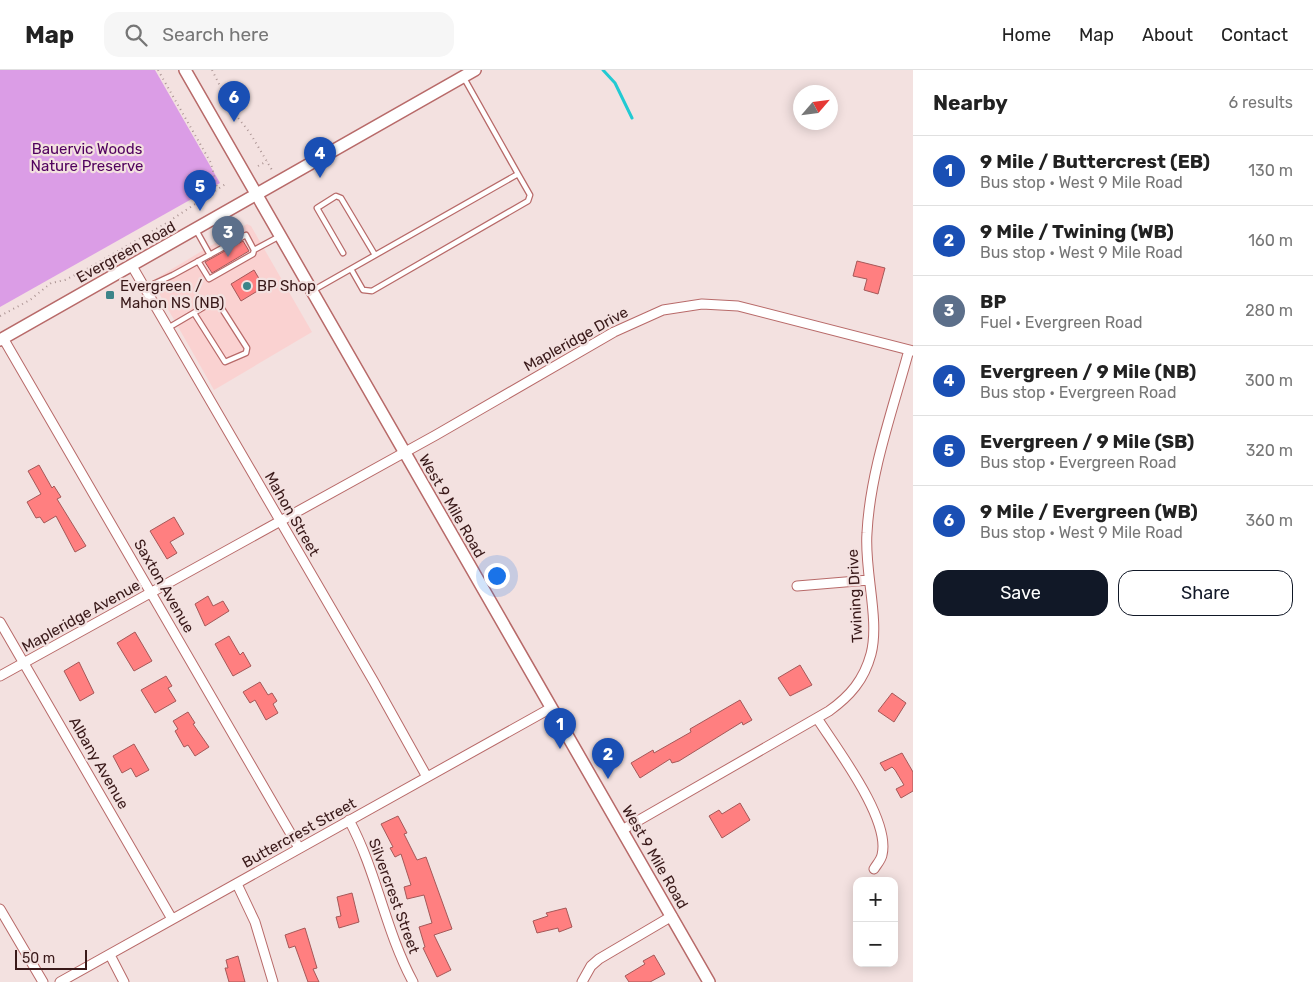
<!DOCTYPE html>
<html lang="en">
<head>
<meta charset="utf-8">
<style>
	:root { --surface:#fff; --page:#f6f6f6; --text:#222; --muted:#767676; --line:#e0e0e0; --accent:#111827 }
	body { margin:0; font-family:Rubik,sans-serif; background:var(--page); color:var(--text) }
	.controls { position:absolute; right:15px; bottom:15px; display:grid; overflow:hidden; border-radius:10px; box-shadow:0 2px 12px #0003 }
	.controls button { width:45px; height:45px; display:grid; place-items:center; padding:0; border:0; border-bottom:1px solid var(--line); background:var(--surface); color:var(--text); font:25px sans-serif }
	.compass { position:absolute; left:793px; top:15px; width:45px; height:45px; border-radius:50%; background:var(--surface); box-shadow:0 2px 12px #0003; rotate:62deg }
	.scale { position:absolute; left:15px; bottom:12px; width:72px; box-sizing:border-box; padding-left:5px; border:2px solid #391919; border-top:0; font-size:14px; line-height:18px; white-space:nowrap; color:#391919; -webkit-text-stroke:4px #f3e1e0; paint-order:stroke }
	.you { position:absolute; left:496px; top:505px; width:18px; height:18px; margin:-12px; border:4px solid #fff; border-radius:50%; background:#1a73e8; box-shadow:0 0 0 8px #1a73e833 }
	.badge { display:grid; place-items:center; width:32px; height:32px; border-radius:50%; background:var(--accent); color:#fff; font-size:16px; font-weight:700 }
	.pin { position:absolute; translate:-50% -41px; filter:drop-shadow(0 1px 2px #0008) }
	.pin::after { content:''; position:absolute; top:26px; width:18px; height:15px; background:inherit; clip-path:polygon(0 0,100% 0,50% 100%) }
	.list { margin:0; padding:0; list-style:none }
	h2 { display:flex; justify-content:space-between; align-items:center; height:65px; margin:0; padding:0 20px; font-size:21px }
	h2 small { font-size:16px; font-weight:400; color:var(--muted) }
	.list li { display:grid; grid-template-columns:32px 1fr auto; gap:15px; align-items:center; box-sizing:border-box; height:70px; padding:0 20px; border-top:1px solid var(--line) }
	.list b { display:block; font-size:19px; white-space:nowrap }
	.list p { margin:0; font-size:16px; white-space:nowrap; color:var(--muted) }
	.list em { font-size:16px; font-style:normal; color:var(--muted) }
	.actions { display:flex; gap:10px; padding:15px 20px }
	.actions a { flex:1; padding:11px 0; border:1px solid var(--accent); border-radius:15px; text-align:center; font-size:18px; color:var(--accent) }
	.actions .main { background:var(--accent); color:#fff }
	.icon { flex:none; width:28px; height:28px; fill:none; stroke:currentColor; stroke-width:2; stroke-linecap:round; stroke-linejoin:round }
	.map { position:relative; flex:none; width:913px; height:912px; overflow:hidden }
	header { display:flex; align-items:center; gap:30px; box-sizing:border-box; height:70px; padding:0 25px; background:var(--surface); border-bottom:1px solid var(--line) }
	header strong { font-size:24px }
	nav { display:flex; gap:28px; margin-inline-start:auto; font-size:18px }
	.search { width:350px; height:45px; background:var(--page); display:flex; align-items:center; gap:12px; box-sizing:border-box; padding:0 18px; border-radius:15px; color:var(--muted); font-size:19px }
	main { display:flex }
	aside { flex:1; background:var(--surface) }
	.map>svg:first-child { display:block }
	.built { fill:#fad2d1 }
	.green { fill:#db9de6 }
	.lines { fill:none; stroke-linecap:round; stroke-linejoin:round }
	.stream { stroke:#22cad3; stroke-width:3 }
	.building { fill:#ff7f80; stroke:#a55858 }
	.lane-casing { stroke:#b86a69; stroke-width:7 }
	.street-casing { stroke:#b86a69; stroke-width:11 }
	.secondary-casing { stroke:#b86a69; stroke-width:14 }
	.path { stroke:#ad9695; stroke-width:2; stroke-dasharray:1 4; stroke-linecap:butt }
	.lane { stroke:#fff; stroke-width:4.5 }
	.street { stroke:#fff; stroke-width:9 }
	.secondary { stroke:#fff; stroke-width:11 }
	.poi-dot { fill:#3c8489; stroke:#f3e1e0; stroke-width:2 }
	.labels { text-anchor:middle; stroke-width:4.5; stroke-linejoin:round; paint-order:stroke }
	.park-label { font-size:15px; fill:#51025e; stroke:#f3e1e0 }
	.street-label { font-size:15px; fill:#391919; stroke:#f3e1e0 }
	.poi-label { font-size:15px; fill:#391919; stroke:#f3e1e0; text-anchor:start }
</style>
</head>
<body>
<header>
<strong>Map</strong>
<div class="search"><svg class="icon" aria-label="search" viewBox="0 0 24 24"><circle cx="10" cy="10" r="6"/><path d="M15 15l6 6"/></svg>Search here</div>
<nav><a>Home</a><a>Map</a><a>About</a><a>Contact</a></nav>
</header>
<main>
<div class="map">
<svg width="913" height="912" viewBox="0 0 913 912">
	<rect width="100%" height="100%" fill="#f3e1e0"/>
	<path class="built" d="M247,154L251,156L312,262L214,320L152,211Z"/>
	<path class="green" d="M0,0H155L220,113L0,237Z"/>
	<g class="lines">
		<path class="stream" d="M603,0L615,13L632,48"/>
	</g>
	<path class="building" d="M243,171L249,181L212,203L205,192Z
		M857,191L885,198L878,224L864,220L867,209L853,206Z
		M254,200L264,217L241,231L231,214Z
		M39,395L52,418L54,416L61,427L57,429L86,476L75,482L56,446L44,453L40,447L36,448L27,432L41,424L28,401Z
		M174,447L184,464L170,472L177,483L167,489L150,461Z
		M208,526L213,536L223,531L229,541L205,556L195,534Z
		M135,562L152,591L134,601L117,573Z
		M229,566L240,585L243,582L251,596L233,606L215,574Z
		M79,592L94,623L80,631L64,601Z
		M800,595L812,615L790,626L778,608Z
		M166,606L172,616L168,618L176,631L155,643L141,620Z
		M260,612L268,625L272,623L277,631L273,634L278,643L266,650L255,630L250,633L243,622Z
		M892,623L906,633L894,652L878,641Z
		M740,630L752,650L743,655L742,652L679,691L672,693L670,689L640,708L631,693L653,680L654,683L691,662L690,659Z
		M188,642L195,653L193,654L209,677L195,686L188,675L184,677L175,661L178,659L173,651Z
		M134,674L149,700L136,707L131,698L122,703L113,686Z
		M902,683L913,702V721L901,728L896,719L904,715L895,700L892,697L885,701L880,693Z
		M740,733L750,750L722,768L709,746L719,740L722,744Z
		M398,746L407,763L404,764L417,790L426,787L452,859L434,865L451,900L437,907L423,878L425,877L419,857L432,853L424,825L407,829L404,817L411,815L401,784L395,787L390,778L393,777L381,754Z
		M352,823L359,852L339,858L336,847L341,846L337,827Z
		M566,838L572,857L559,862L558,858L537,863L533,851L548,846L546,843Z
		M305,858L317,898L313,899L319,912H308L295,876L289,878L285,865Z
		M654,885L665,904L650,912H629L625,906L645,894L643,891Z
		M238,886L245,912H229L225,898H228L226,890Z"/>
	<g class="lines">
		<defs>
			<path id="lane" d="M196,160L210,185
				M343,183L317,138L336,126L341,128L375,185
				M198,191L209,209L253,184L254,180
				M351,199L363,220L372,221L528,131L530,125L518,104
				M145,218L173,205L246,165L254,180L280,166
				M312,221L518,104L464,8
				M168,258L214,231H217L247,278L246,283L225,292L194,243"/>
			<path id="street" d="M132,196L374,612L427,707
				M3,268L299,778
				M797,516L869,510
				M0,552L172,849
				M0,606L436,365L614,262L663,240L702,234L738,236L913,281
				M817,648C836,678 891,749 882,785C881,790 877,794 874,799
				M349,750C377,802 385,860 413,912
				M622,760L829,641C850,626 864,610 871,584C880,550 864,500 867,463C870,402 893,339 909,280
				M237,814L255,852L273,912
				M0,839L43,912
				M110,885L124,912
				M60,912L551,638
				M582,912L591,896L599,889L672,846"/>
			<path id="secondary" d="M185,0L709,912
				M0,270L475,0"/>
		</defs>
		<use href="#lane" class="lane-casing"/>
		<use href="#street" class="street-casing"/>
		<use href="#secondary" class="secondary-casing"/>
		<path class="path" d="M158,0L211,93L217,118
			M212,0L232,40L250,63L272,100
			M258,96L267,91
			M0,246L30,230L51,213L65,210L87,199L165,154L227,113"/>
		<use href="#lane" class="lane"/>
		<use href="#street" class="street"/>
		<use href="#secondary" class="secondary"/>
	</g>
	<g class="poi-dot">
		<circle cx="247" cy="216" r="5"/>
		<rect x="105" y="220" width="10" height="10" rx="2.5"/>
	</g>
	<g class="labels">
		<g class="park-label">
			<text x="87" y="84">Bauervic Woods<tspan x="87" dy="17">Nature Preserve</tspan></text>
		</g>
		<g class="street-label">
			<text transform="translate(126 182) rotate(-29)" y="5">Evergreen Road</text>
			<text transform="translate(576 269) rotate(-29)" y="5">Mapleridge Drive</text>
			<text transform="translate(452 436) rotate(60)" y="5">West 9 Mile Road</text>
			<text transform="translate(292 444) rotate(60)" y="5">Mahon Street</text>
			<text transform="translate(164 516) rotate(60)" y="5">Saxton Avenue</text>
			<text transform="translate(855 526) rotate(-93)" y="5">Twining Drive</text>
			<text transform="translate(81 546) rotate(-29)" y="5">Mapleridge Avenue</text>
			<text transform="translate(99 693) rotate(60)" y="5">Albany Avenue</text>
			<text transform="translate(299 763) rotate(-29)" y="5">Buttercrest Street</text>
			<text transform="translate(655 787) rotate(60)" y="5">West 9 Mile Road</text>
			<text transform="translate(394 826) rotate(70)" y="5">Silvercrest Street</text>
		</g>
		<g class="poi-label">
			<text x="120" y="221">Evergreen /<tspan x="120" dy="17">Mahon NS (NB)</tspan></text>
			<text x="257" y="221">BP Shop</text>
		</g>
	</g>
</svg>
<div class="controls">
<button>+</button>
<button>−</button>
</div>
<svg class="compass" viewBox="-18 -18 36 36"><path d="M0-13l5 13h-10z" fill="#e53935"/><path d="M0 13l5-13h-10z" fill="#767676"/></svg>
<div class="scale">50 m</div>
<div class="you"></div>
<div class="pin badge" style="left:560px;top:679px;background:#1a4fb4">1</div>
<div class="pin badge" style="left:608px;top:709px;background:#1a4fb4">2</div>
<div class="pin badge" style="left:228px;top:187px;background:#5c6f8a">3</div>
<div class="pin badge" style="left:320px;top:108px;background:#1a4fb4">4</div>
<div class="pin badge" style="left:200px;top:141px;background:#1a4fb4">5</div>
<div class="pin badge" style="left:234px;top:52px;background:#1a4fb4">6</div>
</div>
<aside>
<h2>Nearby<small>6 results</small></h2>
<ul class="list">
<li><span class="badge" style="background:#1a4fb4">1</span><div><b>9 Mile / Buttercrest (EB)</b><p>Bus stop · West 9 Mile Road</p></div><em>130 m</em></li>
<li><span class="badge" style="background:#1a4fb4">2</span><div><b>9 Mile / Twining (WB)</b><p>Bus stop · West 9 Mile Road</p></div><em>160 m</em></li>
<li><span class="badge" style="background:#5c6f8a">3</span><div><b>BP</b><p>Fuel · Evergreen Road</p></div><em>280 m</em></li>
<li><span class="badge" style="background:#1a4fb4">4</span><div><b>Evergreen / 9 Mile (NB)</b><p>Bus stop · Evergreen Road</p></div><em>300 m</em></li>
<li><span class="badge" style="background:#1a4fb4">5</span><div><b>Evergreen / 9 Mile (SB)</b><p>Bus stop · Evergreen Road</p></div><em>320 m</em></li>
<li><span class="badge" style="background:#1a4fb4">6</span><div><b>9 Mile / Evergreen (WB)</b><p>Bus stop · West 9 Mile Road</p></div><em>360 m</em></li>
</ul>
<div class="actions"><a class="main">Save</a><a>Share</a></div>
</aside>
</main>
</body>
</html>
